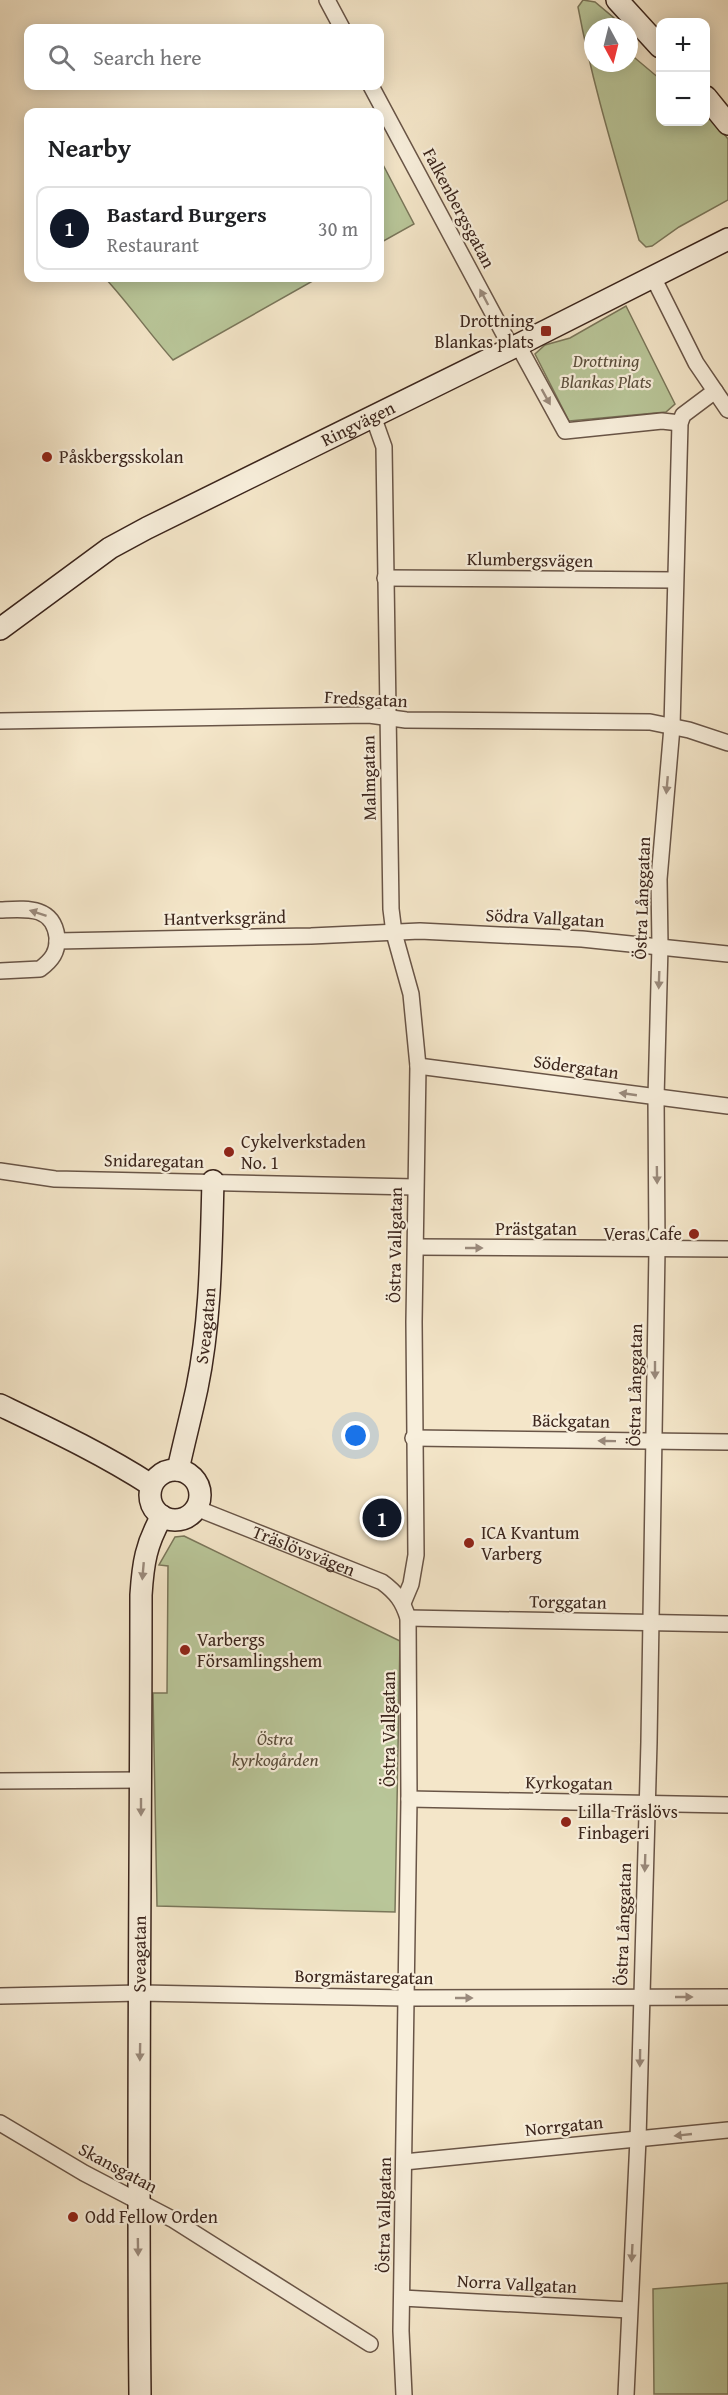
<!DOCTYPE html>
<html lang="en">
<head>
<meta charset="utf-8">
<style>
	:root { --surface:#fff; --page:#f2f2f2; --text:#202124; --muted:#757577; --line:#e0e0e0; --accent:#111827 }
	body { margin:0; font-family:"Gentium Book Plus",serif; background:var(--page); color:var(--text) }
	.controls { position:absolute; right:18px; top:18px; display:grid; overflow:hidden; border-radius:12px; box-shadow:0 3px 15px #0003 }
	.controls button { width:54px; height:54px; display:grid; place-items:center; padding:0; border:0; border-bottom:2px solid var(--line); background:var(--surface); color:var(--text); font:30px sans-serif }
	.compass { position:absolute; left:584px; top:18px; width:54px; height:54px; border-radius:50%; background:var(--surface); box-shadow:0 3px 15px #0003; rotate:173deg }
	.you { position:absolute; left:356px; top:1436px; width:21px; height:21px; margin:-15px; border:4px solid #fff; border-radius:50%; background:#1a73e8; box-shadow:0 0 0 9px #1a73e833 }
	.badge { display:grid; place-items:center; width:39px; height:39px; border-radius:50%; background:var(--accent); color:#fff; font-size:20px; font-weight:700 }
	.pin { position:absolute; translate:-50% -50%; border:3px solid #fff; box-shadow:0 2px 6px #0006 }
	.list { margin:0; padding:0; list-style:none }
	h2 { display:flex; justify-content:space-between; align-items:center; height:78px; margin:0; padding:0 24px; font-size:26px }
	h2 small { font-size:20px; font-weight:400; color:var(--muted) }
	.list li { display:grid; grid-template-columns:39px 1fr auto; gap:18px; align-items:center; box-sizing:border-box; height:84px; margin:0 12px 12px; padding:0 12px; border:2px solid var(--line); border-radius:12px }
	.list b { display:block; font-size:22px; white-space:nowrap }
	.list p { margin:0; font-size:20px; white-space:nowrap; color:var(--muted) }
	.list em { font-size:20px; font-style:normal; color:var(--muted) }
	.icon { flex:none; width:33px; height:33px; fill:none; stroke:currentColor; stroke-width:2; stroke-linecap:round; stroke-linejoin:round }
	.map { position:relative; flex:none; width:728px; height:2395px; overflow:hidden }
	.search { position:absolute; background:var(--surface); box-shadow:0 3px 15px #0003; left:24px; top:24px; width:360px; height:66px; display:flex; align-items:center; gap:15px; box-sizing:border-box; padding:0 21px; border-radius:12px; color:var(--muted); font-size:22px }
	.panel { position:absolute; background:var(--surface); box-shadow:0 3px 15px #0003; left:24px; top:108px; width:360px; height:174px; border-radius:12px }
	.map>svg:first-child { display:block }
	.green { fill:#b9c699; stroke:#7a765a; stroke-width:1.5 }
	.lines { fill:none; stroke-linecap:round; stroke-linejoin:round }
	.street-casing { stroke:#695547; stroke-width:18 }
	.secondary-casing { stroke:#3b251c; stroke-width:24 }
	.street { stroke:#f8efdc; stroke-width:15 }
	.secondary { stroke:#f8efdc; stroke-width:21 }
	.oneway { fill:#9a8a7c }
	.poi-dot { fill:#8f2418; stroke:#f8efdc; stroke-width:2 }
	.labels { text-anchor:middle; stroke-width:4.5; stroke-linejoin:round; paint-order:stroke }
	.street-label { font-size:18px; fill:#3b251c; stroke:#f8efdc }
	.poi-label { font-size:18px; fill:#3b251c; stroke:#f8efdc; text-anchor:start }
	.park-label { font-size:18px; font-style:italic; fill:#5a4d3b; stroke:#f8efdc }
</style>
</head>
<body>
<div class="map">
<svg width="728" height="2395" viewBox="0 0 728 2395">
	<rect width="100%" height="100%" fill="#f4e6c9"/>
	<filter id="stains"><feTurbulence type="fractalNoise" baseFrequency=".00333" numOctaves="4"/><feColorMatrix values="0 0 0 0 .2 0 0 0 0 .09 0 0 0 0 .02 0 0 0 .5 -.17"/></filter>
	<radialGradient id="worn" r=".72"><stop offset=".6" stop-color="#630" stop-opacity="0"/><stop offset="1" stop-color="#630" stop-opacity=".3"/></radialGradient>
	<path class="green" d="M583,0L595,2L614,18L615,27H593V63H629V53L660,79V122H706V111L728,139V200L679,227L652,246L646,247L639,240C617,163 593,87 578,7Z
		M380,159L414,224L380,243Z
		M105,278H318L173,360C149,333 129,304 105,278Z
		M626,306L675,404L666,412L569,421L535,354L545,345L570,338Z
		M184,1536L400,1641L395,1912L157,1906L153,1693H167L168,1566L159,1565L175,1537Z
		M728,2283V2394H654L653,2289Z"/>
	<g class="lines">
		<defs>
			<g id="street">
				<path d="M327,0L342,28"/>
				<path d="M371,86L512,349"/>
				<path d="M653,277L696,363L728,410"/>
				<path d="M518,345L565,431L662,421L680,423"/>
				<path d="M373,416L384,447L391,909L394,933L411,994L418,1066L414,1322L416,1555L411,1584L403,1603"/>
				<path d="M385,578L674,580"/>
				<path d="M0,721L369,715L406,720L650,722L689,730L728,743"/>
				<path d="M0,910C25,909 53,905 57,937C58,952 52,960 40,969L0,971"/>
				<path d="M57,941L311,936L420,931L582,939L728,954"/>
				<path d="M418,1066L728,1106"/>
				<path d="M0,1171L55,1179L415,1187"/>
				<path d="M416,1247L728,1249"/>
				<path d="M413,1438L728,1442"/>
				<path id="s1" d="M196,1508L382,1582C397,1593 403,1602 408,1618L409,1799L401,2331L404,2395"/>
				<path d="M408,1618L728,1624"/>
				<path d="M0,1781L141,1780"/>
				<path d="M409,1799L728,1805"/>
				<path d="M0,1996L141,1993L406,1998L728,1997"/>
				<path d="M0,2123L84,2173L172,2219L370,2344"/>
				<path d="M404,2162L728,2130"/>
				<path d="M402,2298L629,2310"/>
				<path d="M626,2395L638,2139L649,1742L657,1249L656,1098L660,946L659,879L672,727L680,423L683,415L715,391"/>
			</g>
			<g id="secondary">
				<path d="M617,0L660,47"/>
				<path d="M706,97L728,124"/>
				<path id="s2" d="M0,629L110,548L147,528L518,345L728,239"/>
				<path d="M0,1405C52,1430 103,1454 151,1485"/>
				<circle cx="175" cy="1495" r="25"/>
				<path id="s3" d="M178,1470C184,1442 191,1416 197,1388C211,1320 211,1250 213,1181"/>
				<path id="s4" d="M140,2395C137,2128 141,1861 141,1595C143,1563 146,1544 162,1516"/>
			</g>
		</defs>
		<use href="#street" class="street-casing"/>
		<use href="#secondary" class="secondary-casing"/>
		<use href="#street" class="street"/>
		<use href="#secondary" class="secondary"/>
	</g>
	<defs><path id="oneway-solid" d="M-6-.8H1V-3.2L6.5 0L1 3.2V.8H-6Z" transform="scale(1.5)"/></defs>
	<g class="oneway">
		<use href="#oneway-solid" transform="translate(484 297) rotate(-118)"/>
		<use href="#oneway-solid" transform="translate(546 397) rotate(61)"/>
		<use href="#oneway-solid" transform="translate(667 785) rotate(95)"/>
		<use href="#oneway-solid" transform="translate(38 913) rotate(-162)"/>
		<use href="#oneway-solid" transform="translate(659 980) rotate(92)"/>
		<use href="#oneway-solid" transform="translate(628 1094) rotate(-172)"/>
		<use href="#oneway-solid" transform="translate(657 1175) rotate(89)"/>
		<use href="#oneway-solid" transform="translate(474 1248)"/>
		<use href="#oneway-solid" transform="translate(655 1370) rotate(90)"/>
		<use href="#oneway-solid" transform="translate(607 1441) rotate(-179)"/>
		<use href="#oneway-solid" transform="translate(143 1571) rotate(95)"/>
		<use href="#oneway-solid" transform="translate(141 1807) rotate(90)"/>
		<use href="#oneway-solid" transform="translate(645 1863) rotate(92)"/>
		<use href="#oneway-solid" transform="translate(684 1997)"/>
		<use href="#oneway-solid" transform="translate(464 1998)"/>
		<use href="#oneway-solid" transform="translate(140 2052) rotate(91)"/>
		<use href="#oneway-solid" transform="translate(640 2058) rotate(91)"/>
		<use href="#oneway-solid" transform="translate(683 2135) rotate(174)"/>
		<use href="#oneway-solid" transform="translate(138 2247) rotate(89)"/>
		<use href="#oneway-solid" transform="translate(632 2253) rotate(93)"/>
	</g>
	<g class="poi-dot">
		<rect x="540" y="325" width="12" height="12" rx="3"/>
		<circle cx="47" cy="457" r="6"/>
		<circle cx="229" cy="1152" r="6"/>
		<circle cx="694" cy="1234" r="6"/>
		<circle cx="469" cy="1543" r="6"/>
		<circle cx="185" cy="1650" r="6"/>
		<circle cx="566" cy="1822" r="6"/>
		<circle cx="73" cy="2217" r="6"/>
	</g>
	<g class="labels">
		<g class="street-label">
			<text transform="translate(459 208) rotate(62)" y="6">Falkenbergsgatan</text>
			<text dy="6" stroke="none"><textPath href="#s2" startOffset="414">Ringvägen</textPath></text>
			<text transform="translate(530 560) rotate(1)" y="6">Klumbergsvägen</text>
			<text transform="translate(366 699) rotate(3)" y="6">Fredsgatan</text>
			<text transform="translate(369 778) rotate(-91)" y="6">Malmgatan</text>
			<text transform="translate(642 898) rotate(-88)" y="6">Östra Långgatan</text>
			<text transform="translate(225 918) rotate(-1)" y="6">Hantverksgränd</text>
			<text transform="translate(545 918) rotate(3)" y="6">Södra Vallgatan</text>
			<text transform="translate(576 1067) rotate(8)" y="6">Södergatan</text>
			<text transform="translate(154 1161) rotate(1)" y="6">Snidaregatan</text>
			<text x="536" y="1235">Prästgatan</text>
			<text transform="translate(395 1245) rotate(-89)" y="6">Östra Vallgatan</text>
			<text dy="6" stroke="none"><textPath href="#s3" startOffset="147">Sveagatan</textPath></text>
			<text transform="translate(635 1385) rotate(-89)" y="6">Östra Långgatan</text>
			<text transform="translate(571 1421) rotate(1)" y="6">Bäckgatan</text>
			<text dy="6" stroke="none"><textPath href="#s1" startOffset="116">Träslövsvägen</textPath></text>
			<text transform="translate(568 1602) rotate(1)" y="6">Torggatan</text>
			<text transform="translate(389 1729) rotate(-90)" y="6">Östra Vallgatan</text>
			<text transform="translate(569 1783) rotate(1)" y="6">Kyrkogatan</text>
			<text transform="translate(623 1924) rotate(-88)" y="6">Östra Långgatan</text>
			<text dy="6" stroke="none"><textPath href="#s4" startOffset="441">Sveagatan</textPath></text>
			<text transform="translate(364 1977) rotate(1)" y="6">Borgmästaregatan</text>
			<text transform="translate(564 2126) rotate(-6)" y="6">Norrgatan</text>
			<text transform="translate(118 2168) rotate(28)" y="6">Skansgatan</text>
			<text transform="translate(384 2215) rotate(-89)" y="6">Östra Vallgatan</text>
			<text transform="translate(517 2284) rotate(3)" y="6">Norra Vallgatan</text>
		</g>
		<g class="poi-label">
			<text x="534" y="327" text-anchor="end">Drottning<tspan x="534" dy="21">Blankas plats</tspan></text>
			<text x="59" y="463">Påskbergsskolan</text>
			<text x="241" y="1148">Cykelverkstaden<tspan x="241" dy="21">No. 1</tspan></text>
			<text x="682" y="1240" text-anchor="end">Veras Cafe</text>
			<text x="481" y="1539">ICA Kvantum<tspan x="481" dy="21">Varberg</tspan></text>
			<text x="197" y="1646">Varbergs<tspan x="197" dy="21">Församlingshem</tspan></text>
			<text x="578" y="1818">Lilla Träslövs<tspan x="578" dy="21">Finbageri</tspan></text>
			<text x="85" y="2223">Odd Fellow Orden</text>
		</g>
		<g class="park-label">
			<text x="606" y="367">Drottning<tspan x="606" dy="21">Blankas Plats</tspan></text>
			<text x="275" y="1745">Östra<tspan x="275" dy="21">kyrkogården</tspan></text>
		</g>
	</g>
	<rect width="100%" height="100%" filter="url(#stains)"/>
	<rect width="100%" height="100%" fill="url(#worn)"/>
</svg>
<div class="controls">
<button>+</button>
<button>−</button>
</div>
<svg class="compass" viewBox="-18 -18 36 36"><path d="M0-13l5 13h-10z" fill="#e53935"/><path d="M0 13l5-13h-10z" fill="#757577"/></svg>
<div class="you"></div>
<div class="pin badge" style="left:382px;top:1518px">1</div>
<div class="search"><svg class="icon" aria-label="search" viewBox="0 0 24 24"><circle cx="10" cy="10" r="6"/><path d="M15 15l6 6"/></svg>Search here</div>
<section class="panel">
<h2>Nearby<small></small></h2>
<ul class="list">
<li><span class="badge">1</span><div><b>Bastard Burgers</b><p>Restaurant</p></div><em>30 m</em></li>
</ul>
</section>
</div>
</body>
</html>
